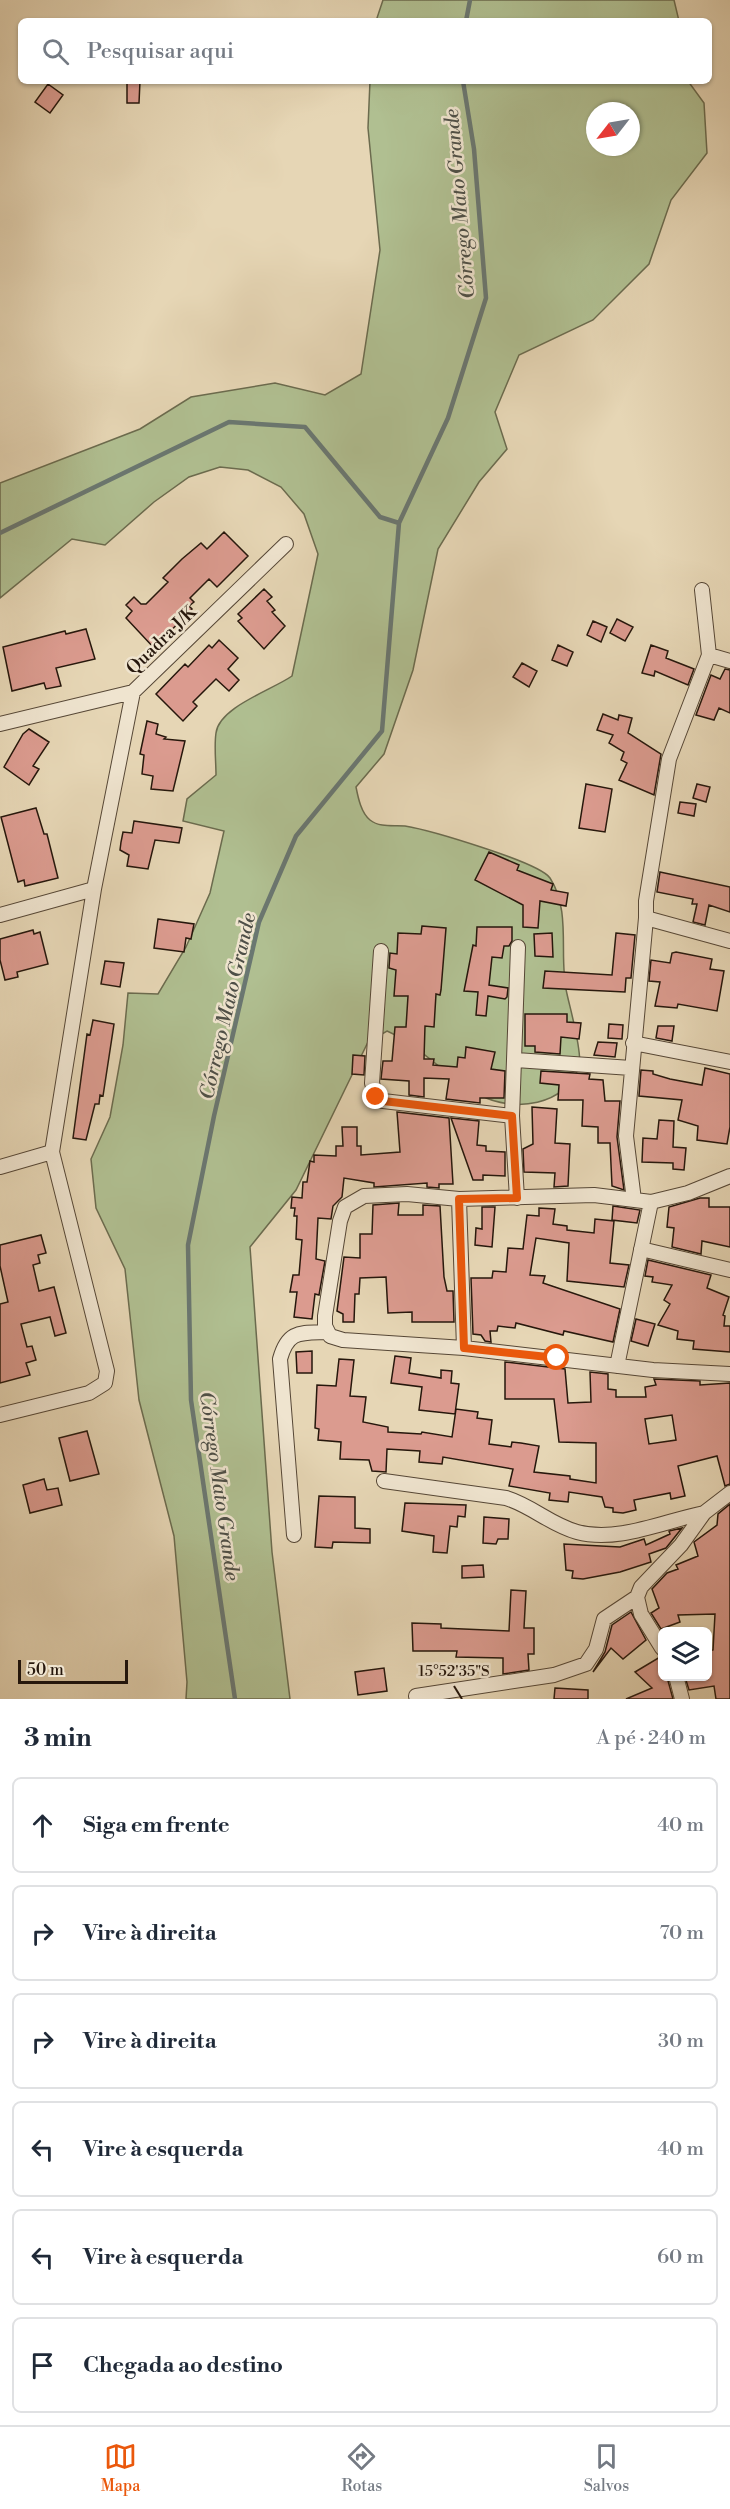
<!DOCTYPE html>
<html lang="pt">
<head>
<meta charset="utf-8">
<style>
	:root { --surface:#fff; --page:#f2f2f3; --text:#1f2937; --muted:#747a83; --line:#e0e1e3; --accent:#ea580c }
	body { margin:0; font-family:"Libre Bodoni",serif; background:var(--page); color:var(--text) }
	.controls { position:absolute; right:18px; bottom:18px; display:grid; overflow:hidden; border-radius:9px; box-shadow:0 2px 4px #0004 }
	.controls button { width:54px; height:54px; display:grid; place-items:center; padding:0; border:0; border-bottom:2px solid var(--line); background:var(--surface); color:var(--text); font:30px sans-serif }
	.compass { position:absolute; left:586px; top:102px; width:54px; height:54px; border-radius:50%; background:var(--surface); box-shadow:0 2px 4px #0004; rotate:239deg }
	.scale { position:absolute; left:18px; bottom:15px; width:110px; box-sizing:border-box; padding-left:6px; border:3px solid #26170c; border-top:0; font-size:16px; line-height:21px; white-space:nowrap; color:#26170c; -webkit-text-stroke:4px #efe4cf; paint-order:stroke }
	.stop { position:absolute; width:18px; height:18px; margin:-14px; border:4px solid #ea580c; border-radius:50%; background:#fff }
	.stop.end { background:#ea580c; border-color:#fff; box-shadow:0 2px 6px #0008 }
	.list { margin:0; padding:0; list-style:none }
	h2 { display:flex; justify-content:space-between; align-items:center; height:78px; margin:0; padding:0 24px; font-size:26px }
	h2 small { font-size:20px; font-weight:400; color:var(--muted) }
	.list li { display:grid; grid-template-columns:39px 1fr auto; gap:18px; align-items:center; box-sizing:border-box; height:96px; margin:0 12px 12px; padding:0 12px; border:2px solid var(--line); border-radius:9px }
	.list b { display:block; font-size:22px; white-space:nowrap }
	.list em { font-size:20px; font-style:normal; color:var(--muted) }
	.icon { flex:none; width:33px; height:33px; fill:none; stroke:currentColor; stroke-width:2; stroke-linecap:round; stroke-linejoin:round }
	.map { position:relative; flex:none; width:730px; height:1699px; overflow:hidden }
	.search { position:absolute; background:var(--surface); box-shadow:0 2px 4px #0004; left:18px; right:18px; top:18px; height:66px; display:flex; align-items:center; gap:15px; box-sizing:border-box; padding:0 21px; border-radius:9px; color:var(--muted); font-size:22px }
	.sheet { height:726px; background:var(--surface) }
	nav { display:flex; justify-content:space-around; align-items:center; box-sizing:border-box; height:84px; border-top:2px solid var(--line); background:var(--surface); font-size:16px; color:var(--muted) }
	nav a { display:grid; justify-items:center; gap:3px }
	nav .on { color:var(--accent) }
	.map>svg:first-child { display:block }
	.green { fill:#b0bf91; stroke:#6b6b4e; stroke-width:1.5; fill-rule:evenodd }
	.lines { fill:none; stroke-linecap:round; stroke-linejoin:round }
	.stream { stroke:#6a7771; stroke-width:4.5 }
	.building { fill:#db9b8f; stroke:#26170c; stroke-width:1.5; fill-rule:evenodd }
	.street-casing { stroke:#564736; stroke-width:16 }
	.street { stroke:#efe4cf; stroke-width:14 }
	.route { stroke:#ea580c; stroke-width:8 }
	.ticks { fill:none; stroke:#26170c; stroke-width:2 }
	.labels { text-anchor:middle; stroke-width:5; stroke-linejoin:round; paint-order:stroke }
	.street-label { font-size:18px; fill:#26170c; stroke:#efe4cf }
	.water-label { font-size:20px; font-style:italic; fill:#4e4f47; stroke:#efe4cf }
	.ticks-label { font-size:15px; text-anchor:middle; fill:#26170c; stroke:#efe4cf; stroke-width:5; stroke-linejoin:round; paint-order:stroke }
</style>
</head>
<body>
<div class="map">
<svg width="730" height="1699" viewBox="0 0 730 1699">
	<rect width="100%" height="100%" fill="#e6d6b5"/>
	<filter id="stains"><feTurbulence type="fractalNoise" baseFrequency=".00333" numOctaves="4"/><feColorMatrix values="0 0 0 0 .2 0 0 0 0 .09 0 0 0 0 .02 0 0 0 .5 -.17"/></filter>
	<radialGradient id="worn" r=".72"><stop offset=".6" stop-color="#630" stop-opacity="0"/><stop offset="1" stop-color="#630" stop-opacity=".3"/></radialGradient>
	<path class="green" d="M383,0H674L679,21H376Z
		M370,81H688L704,103L707,153L671,200L649,264L593,320L519,355L495,412L507,449L479,482L438,549L413,670L384,754L356,787C358,797 361,813 370,820C380,828 394,825 405,826C429,830 539,862 550,878C572,912 558,957 567,994C570,1008 583,1054 579,1066C567,1106 513,1113 480,1095C446,1077 421,1046 387,1031L368,1042L296,1190L250,1247L272,1552L290,1699H186L187,1682L174,1536L139,1400L125,1269L96,1208L91,1159L110,1117L123,1045L128,993L158,994L186,947L210,893L224,831L183,821L187,799L216,775C216,761 214,746 216,733C219,707 272,690 292,676L318,554L304,514L281,487L248,470L220,467L189,477L154,502L105,545L72,539L0,598V483L140,429L191,397L275,383L325,395L361,374L380,250L368,128ZM595,111H631V147H595Z"/>
	<g class="lines">
		<path class="stream" d="M466,21L470,0
			M0,533L229,422L305,427L380,517L399,523
			M235,1699L191,1400L188,1245L214,1116L259,922L296,836L382,731L399,523L448,418L486,298L474,149L463,81"/>
	</g>
	<path class="building" d="M127,81H140L139,103H127Z
		M48,84L63,95L50,113L35,102Z
		M224,532L248,556L217,587L209,579L190,598L194,602L189,606L192,609L154,648L126,618L132,611L126,605L134,597L141,604H146L168,582L163,578L182,559L201,543L207,549Z
		M264,589L272,597L267,601L275,610L272,612L285,626L264,649L238,621L242,618L238,614Z
		M617,619L633,627L625,641L610,633Z
		M593,621L607,627L601,642L587,635Z
		M86,629L95,659L56,668L61,686L46,689L44,683L12,691L3,647L65,631L66,634Z
		M219,640L238,658L228,669L239,680L229,691L216,679L193,702L197,706L183,721L156,694L185,664L188,667L209,645L212,648Z
		M558,645L573,652L567,666L552,660Z
		M651,645L668,651L666,658L694,669L688,685L655,671L654,676L642,673Z
		M522,663L537,671L529,687L513,677Z
		M725,669L730,670V713L719,708L714,720L696,715L711,675L720,679Z
		M603,714L618,720L619,715L632,718L628,733L661,754L654,795L619,780L627,763L621,760L624,752L609,743L613,735L597,730Z
		M147,721L158,724L156,734L166,737L164,739L185,741L173,791L151,789L153,776L142,774L144,755L140,754Z
		M29,729L49,742L33,766L39,769L29,785L4,767L23,734Z
		M586,784L612,789L605,832L579,828Z
		M697,784L710,787L706,802L693,798Z
		M680,802L696,804L694,816L678,813Z
		M36,808L44,834H47L58,878L25,886L24,880L18,882L1,817Z
		M134,821L182,828L179,843L155,840L148,869L127,866L129,855L120,850L121,842L123,832L132,833Z
		M489,852L519,865L517,870L553,884L551,890L568,893L566,906L540,901L538,928L523,927V905L475,880Z
		M660,872L730,887V912L709,905L705,925L693,922L697,904H692L693,899L657,892Z
		M158,919L194,924L191,939L186,938L184,952L154,948Z
		M422,926L446,928L441,990L440,995L436,994L434,1027L425,1026L424,1059H434L433,1065L457,1067L458,1057L465,1058L466,1047L495,1052L491,1069L505,1071L504,1098H480V1103L446,1099L449,1079L424,1078V1097L409,1095V1081L381,1079L383,1061H392L395,1027H406L408,996H394L396,970L389,968L390,953L397,954L398,933L421,934Z
		M477,927H512V941L509,946H504L502,958L492,957L489,985L508,988L507,997L505,999L488,996L486,1016L476,1015L478,992L464,991L473,945L476,946Z
		M33,930L34,934L40,932L48,964L17,972L18,977L5,980L0,960V939Z
		M552,933L553,957L535,956L534,934Z
		M616,933L635,935L631,978H626L625,992L543,988L545,971L612,975Z
		M676,952L712,959L710,969L724,971L717,1011L678,1004L677,1008L655,1006L660,982L649,981L651,960L670,963L672,953Z
		M105,961L124,963L120,987L101,984Z
		M525,1014H567V1022L581,1023L579,1039L561,1037L560,1054L535,1052V1046H525Z
		M93,1020L114,1024L103,1096L100,1095L99,1104H95L86,1140L73,1138L87,1034L90,1035Z
		M609,1024L623,1025L622,1039L608,1038Z
		M658,1026H674L672,1041L656,1038Z
		M598,1042L617,1043L615,1057L594,1055Z
		M353,1055L365,1056L364,1075L352,1074Z
		M705,1068L730,1074V1127L727,1144L697,1140L698,1126L678,1120L682,1100L639,1096L641,1070L653,1071V1074L670,1079L702,1085Z
		M541,1071L590,1074L589,1079L603,1080L605,1101H620L617,1137L624,1190L612,1186L610,1143H598V1127L582,1126L583,1100H558L559,1085L540,1083Z
		M532,1107L557,1109L555,1143L570,1144L568,1186L554,1187L555,1173L524,1172L523,1149L533,1144Z
		M397,1112L449,1118L453,1184H439V1188L427,1187V1183L374,1187V1183L344,1178L342,1197L333,1206L331,1219L318,1218L316,1259L325,1261L319,1295L315,1294L312,1319L294,1317L297,1292H290L293,1275H299L302,1240L296,1239L297,1216H294L295,1208H291L292,1197L302,1198L303,1182H307L310,1161L314,1162V1155L336,1156V1146H343L342,1127H357V1146H361V1155L400,1152Z
		M451,1118L479,1121L477,1145L486,1146V1151L505,1152V1176L483,1175V1180H473Z
		M659,1120L674,1121L673,1147L686,1148L684,1170L673,1169V1163L642,1162L643,1138L657,1139Z
		M700,1198H709V1207H730V1247L702,1241L701,1254L672,1247L674,1228L667,1227L669,1207Z
		M399,1203L398,1215H423V1205L440,1206L444,1277L447,1291H453L454,1322H412V1312L388,1313L386,1277L360,1278L359,1294H355L354,1322H343V1314L337,1311L344,1257L360,1258V1234H372L373,1205Z
		M613,1206L640,1210L637,1223L612,1220Z
		M482,1207H495L492,1247L475,1245L476,1228L482,1229Z
		M539,1208L555,1209L553,1224L567,1226V1230L594,1233L595,1219L614,1221L610,1263L629,1265L624,1287L567,1281L569,1243L536,1238L530,1275L545,1276L543,1283L620,1309L613,1342L564,1331L563,1335L516,1323L515,1328L498,1326L497,1331H490L491,1342L485,1341L481,1335L473,1334L471,1278H492L493,1271L506,1272L508,1248L523,1249L527,1215L539,1216Z
		M41,1235L46,1253L38,1255L40,1263L33,1265L39,1291L54,1287L66,1333L55,1336L50,1317L21,1324L27,1347L32,1346L36,1360L26,1363L30,1375L0,1383V1304L8,1302L0,1266V1245Z
		M648,1260L711,1275L707,1288L729,1297L723,1315L725,1316L724,1326H730V1352L693,1349L694,1341L677,1339L678,1331L658,1325L670,1304L664,1300L672,1285L652,1282L653,1277L645,1276Z
		M636,1319L655,1324L648,1346L631,1341Z
		M312,1351V1373H297L296,1352Z
		M395,1356L411,1358L409,1373L441,1378V1370L452,1371L451,1383L459,1384L455,1414L419,1410L422,1387L391,1383Z
		M339,1359L354,1360L350,1396L366,1397L363,1422L388,1427V1432L421,1434L422,1432L452,1437L456,1409L478,1412L477,1418L492,1420L489,1444L511,1447L512,1442L521,1443L539,1446L534,1472L570,1476V1479L596,1483V1443L559,1442L554,1399H505V1362L565,1369L568,1403L591,1402L590,1372L608,1374V1389L616,1390V1397H646L645,1387L656,1385L654,1379L700,1381V1385L730,1383V1484L725,1486L717,1456L678,1466L685,1496L671,1499L670,1493L634,1500L636,1510L623,1513L613,1512V1508L605,1507L602,1497L569,1492L568,1502L549,1500L550,1493L509,1486L513,1469L443,1457L442,1464L419,1462L420,1451L387,1449L386,1472L372,1471L369,1460L340,1459L341,1442L318,1440L319,1429L315,1428L317,1385L336,1386ZM672,1415L676,1440L649,1444L645,1419Z
		M87,1431L99,1474L70,1481L59,1438Z
		M44,1479L47,1490L58,1488L62,1505L30,1513L23,1485Z
		M319,1496L355,1497V1528L370,1529V1543L333,1542L332,1548L315,1547Z
		M405,1503L466,1505L465,1517L458,1516L457,1527L450,1526L447,1553L433,1552L434,1536L402,1531Z
		M730,1504V1699H716L714,1686L689,1690L685,1677H708V1651L713,1650L715,1614L678,1615L680,1622L661,1629L651,1613L659,1608L652,1589L667,1573L678,1569L676,1565L698,1556L694,1542L717,1525L718,1514Z
		M484,1517L509,1519L508,1539H498L496,1544L483,1543Z
		M682,1528L666,1548L649,1554L651,1562L620,1572L583,1579L572,1578L573,1571L566,1570L564,1544L620,1547L644,1539L646,1545L670,1534L669,1531Z
		M483,1565L484,1577L462,1578V1566Z
		M511,1590L526,1591L524,1628H534V1654H528L529,1670L503,1674V1658L456,1657L457,1651H413L412,1623L441,1624V1628L509,1631Z
		M631,1612L646,1640L623,1659L611,1648L593,1672L605,1652L612,1625Z
		M660,1657H663V1677H667L673,1699H626L652,1688L635,1672Z
		M384,1668L387,1691L358,1695L355,1672Z
		M555,1688L588,1690V1699H554Z"/>
	<g class="lines">
		<defs>
			<path id="street" d="M709,655L730,661
				M0,724L133,692L286,544
				M0,915L94,889
				M646,918L730,941
				M381,951L372,1083L376,1097L383,1101L512,1116
				M633,1043L730,1062
				M516,1060L631,1068
				M0,1167L52,1152
				M730,1176L688,1193L651,1202L594,1195L459,1199L407,1194L364,1196L345,1207L340,1221L325,1316V1326L330,1336L343,1340L464,1348L653,1370L730,1374
				M517,1198L512,1116L518,947
				M459,1199L464,1348
				M634,1200L626,1136L646,918V901L669,759L709,655L702,590
				M641,1249L730,1270
				M617,1366L651,1202
				M0,1415L89,1393L105,1383L107,1371L52,1152L94,889L133,692
				M384,1481L506,1498C532,1506 551,1525 577,1532C618,1543 664,1521 704,1513
				M294,1535L280,1359C288,1330 300,1333 327,1332
				M662,1648L641,1614L637,1597L641,1587L681,1545L704,1513L730,1493
				M676,1676L682,1699
				M416,1696L554,1675L586,1664L596,1649L604,1619L637,1597"/>
		</defs>
		<use href="#street" class="street-casing"/>
		<use href="#street" class="street"/>
	</g>
	<g class="lines">
		<path class="route" d="M376,1097L383,1101L512,1116L517,1198L459,1199L464,1348L557,1358"/>
	</g>
	<path class="ticks" d="M454,1686L462,1699"/>
	<g class="labels">
		<g class="street-label">
			<text transform="translate(161 640) rotate(-44)" y="6">Quadra J/K</text>
		</g>
		<g class="water-label">
			<text transform="translate(459 204) rotate(-95)" y="7">Córrego Mato Grande</text>
			<text transform="translate(227 1006) rotate(-77)" y="7">Córrego Mato Grande</text>
			<text transform="translate(220 1486) rotate(82)" y="7">Córrego Mato Grande</text>
		</g>
	</g>
	<g class="ticks-label">
		<text x="454" y="1676">15°52'35"S</text>
	</g>
	<rect width="100%" height="100%" filter="url(#stains)"/>
	<rect width="100%" height="100%" fill="url(#worn)"/>
</svg>
<div class="controls">
<button><svg class="icon" aria-label="layers" viewBox="0 0 24 24"><path d="M12 4l9 5-9 5-9-5zM3 14l9 5 9-5"/></svg></button>
</div>
<svg class="compass" viewBox="-18 -18 36 36"><path d="M0-13l5 13h-10z" fill="#e53935"/><path d="M0 13l5-13h-10z" fill="#747a83"/></svg>
<div class="scale">50 m</div>
<div class="stop" style="left:557px;top:1358px"></div>
<div class="stop end" style="left:376px;top:1097px"></div>
<div class="search"><svg class="icon" aria-label="search" viewBox="0 0 24 24"><circle cx="10" cy="10" r="6"/><path d="M15 15l6 6"/></svg>Pesquisar aqui</div>
</div>
<section class="sheet">
<h2>3 min<small>A pé · 240 m</small></h2>
<ul class="list">
<li><svg class="icon" aria-label="ahead" viewBox="0 0 24 24"><path d="M12 20V5M6 11l6-6 6 6"/></svg><div><b>Siga em frente</b></div><em>40 m</em></li>
<li><svg class="icon" aria-label="right" viewBox="0 0 24 24"><path d="M7 20v-9h11M14 6l5 5-5 5"/></svg><div><b>Vire à direita</b></div><em>70 m</em></li>
<li><svg class="icon" aria-label="right" viewBox="0 0 24 24"><path d="M7 20v-9h11M14 6l5 5-5 5"/></svg><div><b>Vire à direita</b></div><em>30 m</em></li>
<li><svg class="icon" aria-label="left" viewBox="0 0 24 24"><path d="M17 20v-9H6M10 6l-5 5 5 5"/></svg><div><b>Vire à esquerda</b></div><em>40 m</em></li>
<li><svg class="icon" aria-label="left" viewBox="0 0 24 24"><path d="M17 20v-9H6M10 6l-5 5 5 5"/></svg><div><b>Vire à esquerda</b></div><em>60 m</em></li>
<li><svg class="icon" aria-label="arrive" viewBox="0 0 24 24"><path d="M6 21V4h12l-3 4 3 4H6"/></svg><div><b>Chegada ao destino</b></div></li>
</ul>
</section>
<nav>
<a class="on"><svg class="icon" aria-label="map" viewBox="0 0 24 24"><path d="M3 6l6-2 6 2 6-2v14l-6 2-6-2-6 2zM9 4v14M15 6v14"/></svg>Mapa</a>
<a><svg class="icon" aria-label="directions" viewBox="0 0 24 24"><path d="M12 3l9 9-9 9-9-9zM9 14v-3h6M13 9l2 2-2 2"/></svg>Rotas</a>
<a><svg class="icon" aria-label="saved" viewBox="0 0 24 24"><path d="M7 4h10v16l-5-4-5 4z"/></svg>Salvos</a>
</nav>
</body>
</html>
